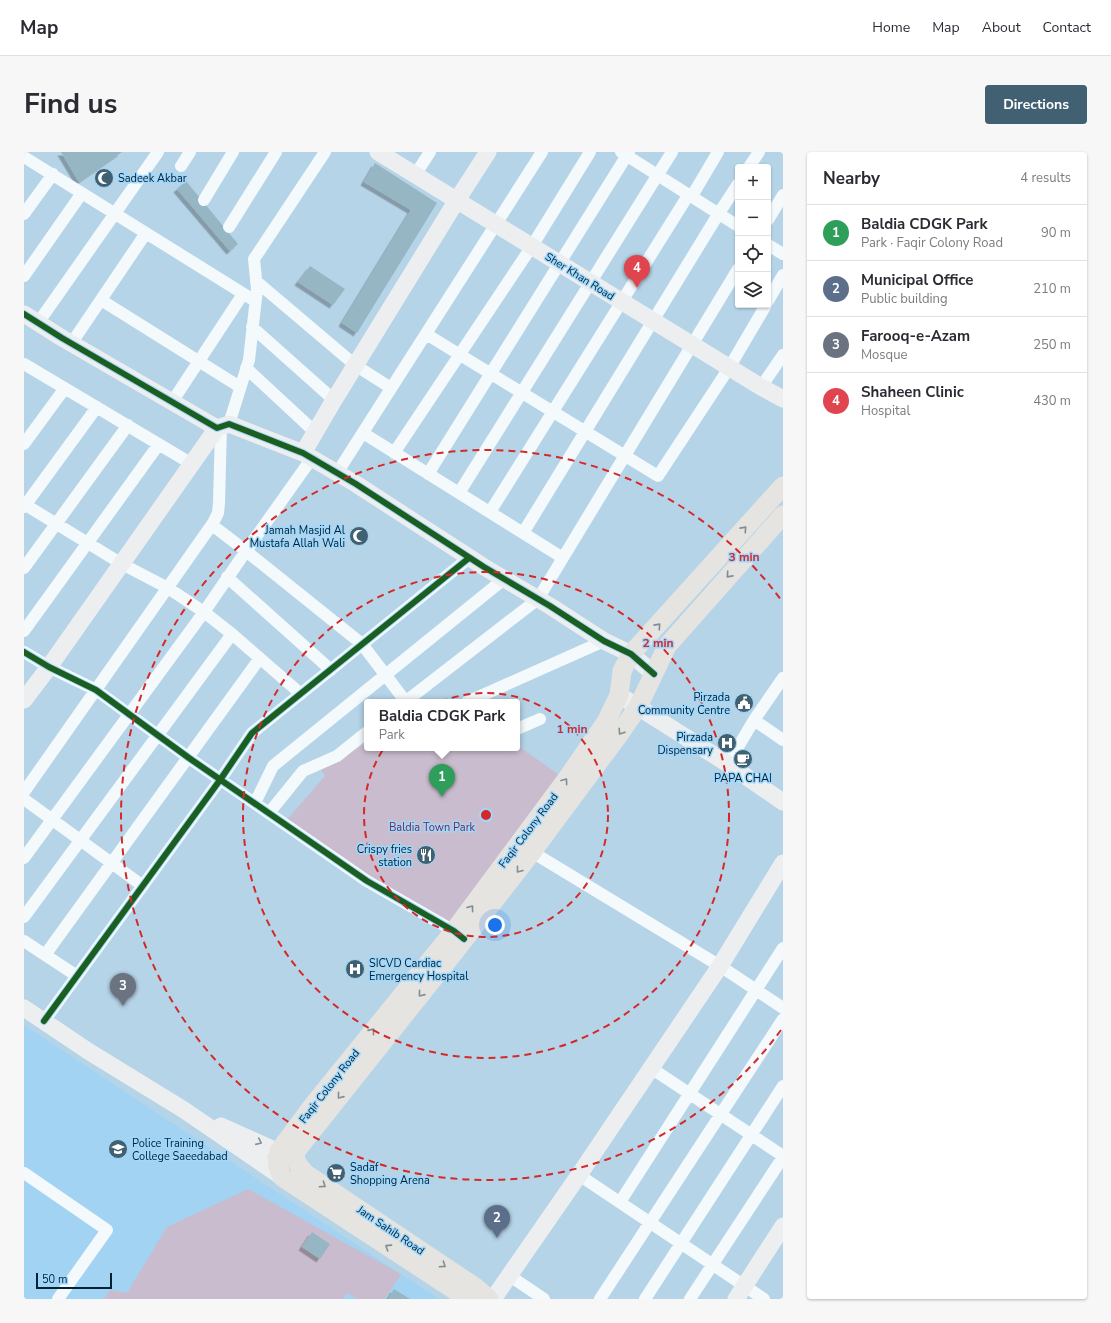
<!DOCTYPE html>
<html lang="en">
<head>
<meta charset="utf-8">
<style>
	:root { --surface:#fff; --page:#f7f7f7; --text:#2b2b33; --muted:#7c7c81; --line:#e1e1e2; --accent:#416072 }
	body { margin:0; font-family:"Nunito Sans",sans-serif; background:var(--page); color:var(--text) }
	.controls { position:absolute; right:12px; top:12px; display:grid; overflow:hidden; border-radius:4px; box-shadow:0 1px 3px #0004 }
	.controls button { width:36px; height:36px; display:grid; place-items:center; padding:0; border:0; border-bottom:1px solid var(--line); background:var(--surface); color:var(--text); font:20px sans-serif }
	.scale { position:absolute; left:12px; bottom:10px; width:76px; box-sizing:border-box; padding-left:4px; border:2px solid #032233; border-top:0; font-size:11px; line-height:14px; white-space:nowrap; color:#032233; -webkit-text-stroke:3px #a0d8fd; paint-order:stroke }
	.you { position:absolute; left:471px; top:773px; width:14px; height:14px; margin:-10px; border:3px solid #fff; border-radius:50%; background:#1a73e8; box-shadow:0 0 0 6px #1a73e833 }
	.badge { display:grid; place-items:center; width:26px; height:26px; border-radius:50%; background:var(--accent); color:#fff; font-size:13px; font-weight:700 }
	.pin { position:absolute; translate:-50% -33px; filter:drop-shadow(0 1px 2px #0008) }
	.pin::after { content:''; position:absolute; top:21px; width:14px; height:12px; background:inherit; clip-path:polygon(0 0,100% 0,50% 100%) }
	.popup { position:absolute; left:340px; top:547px; width:156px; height:52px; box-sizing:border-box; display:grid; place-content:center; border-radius:4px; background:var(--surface); filter:drop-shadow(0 1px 3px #0005); font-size:13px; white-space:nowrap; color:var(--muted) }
	.popup b { font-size:15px; color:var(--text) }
	.popup::after { content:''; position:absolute; left:50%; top:100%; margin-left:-8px; border:8px solid transparent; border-top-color:var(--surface) }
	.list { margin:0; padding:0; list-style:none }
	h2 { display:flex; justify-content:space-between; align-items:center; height:52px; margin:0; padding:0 16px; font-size:17px }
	h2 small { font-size:13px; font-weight:400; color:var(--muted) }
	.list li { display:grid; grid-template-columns:26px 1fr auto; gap:12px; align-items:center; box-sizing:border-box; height:56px; padding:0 16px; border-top:1px solid var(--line) }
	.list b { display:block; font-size:15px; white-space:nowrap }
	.list p { margin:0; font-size:13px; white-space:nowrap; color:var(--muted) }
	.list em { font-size:13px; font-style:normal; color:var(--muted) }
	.icon { flex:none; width:22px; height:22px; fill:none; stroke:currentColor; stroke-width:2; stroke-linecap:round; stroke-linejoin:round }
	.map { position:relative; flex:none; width:759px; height:1147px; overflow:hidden; border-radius:4px }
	header { display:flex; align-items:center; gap:24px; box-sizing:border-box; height:56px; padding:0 20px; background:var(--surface); border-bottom:1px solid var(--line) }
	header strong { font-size:19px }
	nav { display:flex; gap:22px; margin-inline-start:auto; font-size:14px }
	.intro { display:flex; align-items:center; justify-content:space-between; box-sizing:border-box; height:96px; padding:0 24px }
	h1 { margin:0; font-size:28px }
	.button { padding:10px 18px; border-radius:4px; background:var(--accent); color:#fff; font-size:14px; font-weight:700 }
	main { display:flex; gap:24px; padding:0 24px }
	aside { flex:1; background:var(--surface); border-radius:4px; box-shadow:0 1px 3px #0004 }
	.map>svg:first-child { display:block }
	.built { fill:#a2d3f2 }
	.green { fill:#c9bcce }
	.building { fill:#96b6c3; filter:url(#shadow) }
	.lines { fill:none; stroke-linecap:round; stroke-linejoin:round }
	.street { stroke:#f4f9fc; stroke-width:12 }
	.secondary { stroke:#edeeef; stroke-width:17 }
	.primary { stroke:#e6e4e1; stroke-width:19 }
	.cycleway-casing { stroke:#a0d8fd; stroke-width:8 }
	.cycleway { stroke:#1b5e20; stroke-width:6 }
	.oneway { stroke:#808d93 }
	.oneway2 { stroke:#84929a }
	.ring { fill:none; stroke:#d62828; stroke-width:2; stroke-dasharray:7 5 }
	.labels { text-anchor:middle; stroke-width:3; stroke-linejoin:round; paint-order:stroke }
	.poi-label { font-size:11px; fill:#032233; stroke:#a0d8fd; text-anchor:start }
	.street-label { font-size:11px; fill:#032233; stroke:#a0d8fd }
	.park-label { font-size:11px; fill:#79264a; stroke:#a0d8fd }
	.centre { fill:#d62828; stroke:#a0d8fd; stroke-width:2 }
	.ring-label { font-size:12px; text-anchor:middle; font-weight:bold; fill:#d62828; stroke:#a0d8fd; stroke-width:3; stroke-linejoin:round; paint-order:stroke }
</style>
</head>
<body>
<header>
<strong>Map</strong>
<nav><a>Home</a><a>Map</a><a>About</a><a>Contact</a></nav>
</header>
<div class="intro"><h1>Find us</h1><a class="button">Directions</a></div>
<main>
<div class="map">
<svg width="759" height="1147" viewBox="0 0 759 1147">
	<defs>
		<filter id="shadow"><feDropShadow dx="-3.5" dy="3.5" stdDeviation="0" flood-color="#0004"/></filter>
	</defs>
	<rect width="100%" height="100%" fill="#b5d4e8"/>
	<path class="built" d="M0,873L377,1122L415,1147H0Z"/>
	<path class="green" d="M343,592V596H493V593L542,628L430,779L260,671L301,624L293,612Z
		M224,1037L377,1122L361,1147H333L324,1141L319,1147H80L86,1138L103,1141L143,1075Z"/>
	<path class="building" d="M37,0H98L55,30Z
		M351,11L413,51L333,181L318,171L387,58L340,30Z
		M162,29L214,92L206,99L153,37Z
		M286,114L321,137L309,153L274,130Z
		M288,1080L306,1092L296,1107L278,1095Z
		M370,1137L386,1147H364Z"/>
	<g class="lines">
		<path class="street" d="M597,0L714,74
			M0,5L231,149
			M157,14L166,0
			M725,15L735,0
			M391,23L406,0
			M668,44L694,0
			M180,48L209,0
			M0,62L29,22
			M744,68L759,43
			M205,75L252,0
			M744,93L759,102
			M0,124L58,41
			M232,129L331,213L367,236
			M77,148L216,235
			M744,149L759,123
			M14,171L134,0
			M228,175L310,248
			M402,182L634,324L705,216L742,153
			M47,192L122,81
			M0,212L168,312
			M222,216L291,280
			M737,235L759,203
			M148,250L219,142
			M205,272L225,208L233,137L230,107L301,0
			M339,281L539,406
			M0,292L41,236
			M370,301L508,94L566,0
			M313,321L518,0
			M404,322L605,0
			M435,341L648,0
			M0,352L98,412L144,436L180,460L208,482L277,542
			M0,355L73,255
			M466,360L665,42
			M188,373L222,399L338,492L382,550
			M499,381L695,61L714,32
			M0,416L104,273
			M203,425L307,518
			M0,479L135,292
			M0,500L25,515L72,538L165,606L343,729L430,779L435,783
			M381,550L514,447L714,117
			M443,550L580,489
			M730,568L759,588
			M493,577L516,567
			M704,612L730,568L759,526
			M0,640L189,371L194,361L195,351L197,275
			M0,647L119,734
			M231,651L249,614L480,427
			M245,661L279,619L313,604L343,580
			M508,700L696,814L759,856
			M0,706L180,460L222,399L288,306
			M0,765L208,482
			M0,789L53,824
			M21,803L236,506
			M20,869L196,628L228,581L445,406
			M627,916L759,1004
			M0,1021L83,1078L34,1147
			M555,1023L740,1147
			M596,1050L759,796
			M486,1124L520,1147
			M576,1147L759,867
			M621,1147L759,934
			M666,1147L759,1005"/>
		<path class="secondary" d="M354,0L737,235L759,247
			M0,162L38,186L193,276L205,272L279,301L332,332L460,415L526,454L580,489L607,502L630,522
			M279,301L310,248L433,48L464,0
			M595,543L704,612L759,650
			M0,548L25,515L193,276
			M0,856L64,899L160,958L258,1025
			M197,974L268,1006
			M469,1147L555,1023L696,814L759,711
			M712,1147L759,1074"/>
		<path class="primary" d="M444,1147L258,1025C254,1016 252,1010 255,999L290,952L430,779L542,628L582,570L595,543L598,519L607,502L759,334
			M465,1147L451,1135L282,1022L275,1014L271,1007L272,999L432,798L508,700L594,584L614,555L643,494L759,363"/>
		<defs>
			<path id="cycleway" d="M0,162L38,186L193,276L205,272L279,301L332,332L460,415L526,454L580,489L607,502L630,522
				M0,500L25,515L72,538L165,606L343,729L430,779L440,787
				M20,869L196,628L228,581L445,406"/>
		</defs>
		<use href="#cycleway" class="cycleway-casing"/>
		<use href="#cycleway" class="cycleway"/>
	</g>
	<defs><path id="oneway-chevron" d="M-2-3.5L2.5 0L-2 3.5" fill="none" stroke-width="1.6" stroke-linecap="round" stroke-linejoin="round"/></defs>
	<g class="oneway">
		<use href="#oneway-chevron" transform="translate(720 377) rotate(-48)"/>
		<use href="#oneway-chevron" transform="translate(705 423) rotate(132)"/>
		<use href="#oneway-chevron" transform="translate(634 474) rotate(-48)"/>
		<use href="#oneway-chevron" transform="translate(597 580) rotate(124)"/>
		<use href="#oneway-chevron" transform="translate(541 629) rotate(-54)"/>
		<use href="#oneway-chevron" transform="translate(495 718) rotate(128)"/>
		<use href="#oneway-chevron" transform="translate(447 756) rotate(-53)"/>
		<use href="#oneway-chevron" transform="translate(397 842) rotate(129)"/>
		<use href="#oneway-chevron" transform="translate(348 879) rotate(-51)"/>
		<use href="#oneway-chevron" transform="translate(316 944) rotate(129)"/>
		<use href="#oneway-chevron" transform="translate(299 1033) rotate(34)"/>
		<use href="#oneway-chevron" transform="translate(364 1095) rotate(-147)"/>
		<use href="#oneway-chevron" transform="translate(419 1113) rotate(34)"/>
	</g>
	<use class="oneway2" href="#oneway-chevron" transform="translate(235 990) rotate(24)"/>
	<g class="ring">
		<circle cx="462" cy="663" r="122"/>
		<circle cx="462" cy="663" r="243"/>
		<path d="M757 878A365 365 0 1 1 757 448"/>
	</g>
	<defs>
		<symbol id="mosque-disc" viewBox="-11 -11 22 22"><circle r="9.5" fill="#416072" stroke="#a0d8fd"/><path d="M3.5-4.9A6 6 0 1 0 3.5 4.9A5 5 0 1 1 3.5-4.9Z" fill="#fff"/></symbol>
		<symbol id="civic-disc" viewBox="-11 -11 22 22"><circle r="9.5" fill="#416072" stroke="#a0d8fd"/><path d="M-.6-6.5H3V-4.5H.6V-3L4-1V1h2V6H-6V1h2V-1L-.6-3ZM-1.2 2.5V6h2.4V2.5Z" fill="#fff"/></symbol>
		<symbol id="hospital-disc" viewBox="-11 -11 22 22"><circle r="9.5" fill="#416072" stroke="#a0d8fd"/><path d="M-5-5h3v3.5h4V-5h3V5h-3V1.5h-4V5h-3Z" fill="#fff"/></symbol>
		<symbol id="cafe-disc" viewBox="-11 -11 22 22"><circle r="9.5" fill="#416072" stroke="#a0d8fd"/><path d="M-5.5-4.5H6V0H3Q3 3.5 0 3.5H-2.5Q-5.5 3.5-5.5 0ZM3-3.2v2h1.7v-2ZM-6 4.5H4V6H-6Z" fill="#fff"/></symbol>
		<symbol id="restaurant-disc" viewBox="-11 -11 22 22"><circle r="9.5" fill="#416072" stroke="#a0d8fd"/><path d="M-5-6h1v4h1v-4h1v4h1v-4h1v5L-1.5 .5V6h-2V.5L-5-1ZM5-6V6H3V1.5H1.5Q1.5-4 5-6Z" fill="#fff"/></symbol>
		<symbol id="university-disc" viewBox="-11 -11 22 22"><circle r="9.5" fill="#416072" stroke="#a0d8fd"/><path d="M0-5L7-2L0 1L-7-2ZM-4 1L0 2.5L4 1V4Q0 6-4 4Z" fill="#fff"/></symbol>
		<symbol id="supermarket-disc" viewBox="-11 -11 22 22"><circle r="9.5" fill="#416072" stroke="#a0d8fd"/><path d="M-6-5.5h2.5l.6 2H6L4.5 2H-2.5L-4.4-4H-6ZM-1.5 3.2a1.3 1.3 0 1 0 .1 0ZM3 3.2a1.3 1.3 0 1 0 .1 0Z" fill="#fff"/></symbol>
	</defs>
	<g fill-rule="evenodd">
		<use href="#mosque-disc" x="69" y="15" width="22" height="22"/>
		<use href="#mosque-disc" x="324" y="373" width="22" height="22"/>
		<use href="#civic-disc" x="709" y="540" width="22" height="22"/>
		<use href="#hospital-disc" x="692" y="580" width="22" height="22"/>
		<use href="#cafe-disc" x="708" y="596" width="22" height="22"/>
		<use href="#restaurant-disc" x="391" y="692" width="22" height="22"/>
		<use href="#hospital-disc" x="320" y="806" width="22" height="22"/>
		<use href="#university-disc" x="83" y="986" width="22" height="22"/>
		<use href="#supermarket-disc" x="301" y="1010" width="22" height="22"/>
	</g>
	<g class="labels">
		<g class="poi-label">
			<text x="94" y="30">Sadeek Akbar</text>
			<text x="321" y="382" text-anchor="end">Jamah Masjid Al<tspan x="321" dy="13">Mustafa Allah Wali</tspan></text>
			<text x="706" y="549" text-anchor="end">Pirzada<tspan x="706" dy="13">Community Centre</tspan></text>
			<text x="689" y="589" text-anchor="end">Pirzada<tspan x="689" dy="13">Dispensary</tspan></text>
			<text x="719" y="630" text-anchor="middle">PAPA CHAI</text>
			<text x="388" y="701" text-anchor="end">Crispy fries<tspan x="388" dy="13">station</tspan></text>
			<text x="345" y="815">SICVD Cardiac<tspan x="345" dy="13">Emergency Hospital</tspan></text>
			<text x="108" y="995">Police Training<tspan x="108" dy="13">College Saeedabad</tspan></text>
			<text x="326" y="1019">Sadaf<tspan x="326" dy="13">Shopping Arena</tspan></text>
		</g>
		<g class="street-label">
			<text transform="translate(556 124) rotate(32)" y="4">Sher Khan Road</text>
			<text transform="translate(504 678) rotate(-53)" y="4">Faqir Colony Road</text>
			<text transform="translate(305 934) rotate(-52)" y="4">Faqir Colony Road</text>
			<text transform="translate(367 1078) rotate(34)" y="4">Jam Sahib Road</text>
		</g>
		<g class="park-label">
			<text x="408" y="679">Baldia Town Park</text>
		</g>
	</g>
	<circle cx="462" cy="663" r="6" class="centre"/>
	<g class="ring-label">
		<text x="720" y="409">3 min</text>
		<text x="634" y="495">2 min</text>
		<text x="548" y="581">1 min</text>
	</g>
</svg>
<div class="controls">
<button>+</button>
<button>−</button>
<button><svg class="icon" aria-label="locate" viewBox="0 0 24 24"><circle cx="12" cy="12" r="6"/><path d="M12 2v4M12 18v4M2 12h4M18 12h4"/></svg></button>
<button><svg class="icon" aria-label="layers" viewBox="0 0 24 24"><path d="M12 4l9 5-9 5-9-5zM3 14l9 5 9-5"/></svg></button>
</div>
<div class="scale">50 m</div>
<div class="you"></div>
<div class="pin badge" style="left:418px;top:645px;background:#2e9e5b">1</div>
<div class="popup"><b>Baldia CDGK Park</b>Park</div>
<div class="pin badge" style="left:473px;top:1086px;background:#5c6f8a">2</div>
<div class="pin badge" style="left:99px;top:854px;background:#6b7280">3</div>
<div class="pin badge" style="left:613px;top:136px;background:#e0444e">4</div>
</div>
<aside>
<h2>Nearby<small>4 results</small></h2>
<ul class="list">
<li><span class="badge" style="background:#2e9e5b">1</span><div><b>Baldia CDGK Park</b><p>Park · Faqir Colony Road</p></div><em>90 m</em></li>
<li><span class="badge" style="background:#5c6f8a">2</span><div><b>Municipal Office</b><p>Public building</p></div><em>210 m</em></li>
<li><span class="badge" style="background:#6b7280">3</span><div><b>Farooq-e-Azam</b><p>Mosque</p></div><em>250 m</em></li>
<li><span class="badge" style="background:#e0444e">4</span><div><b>Shaheen Clinic</b><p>Hospital</p></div><em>430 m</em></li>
</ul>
</aside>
</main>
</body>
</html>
